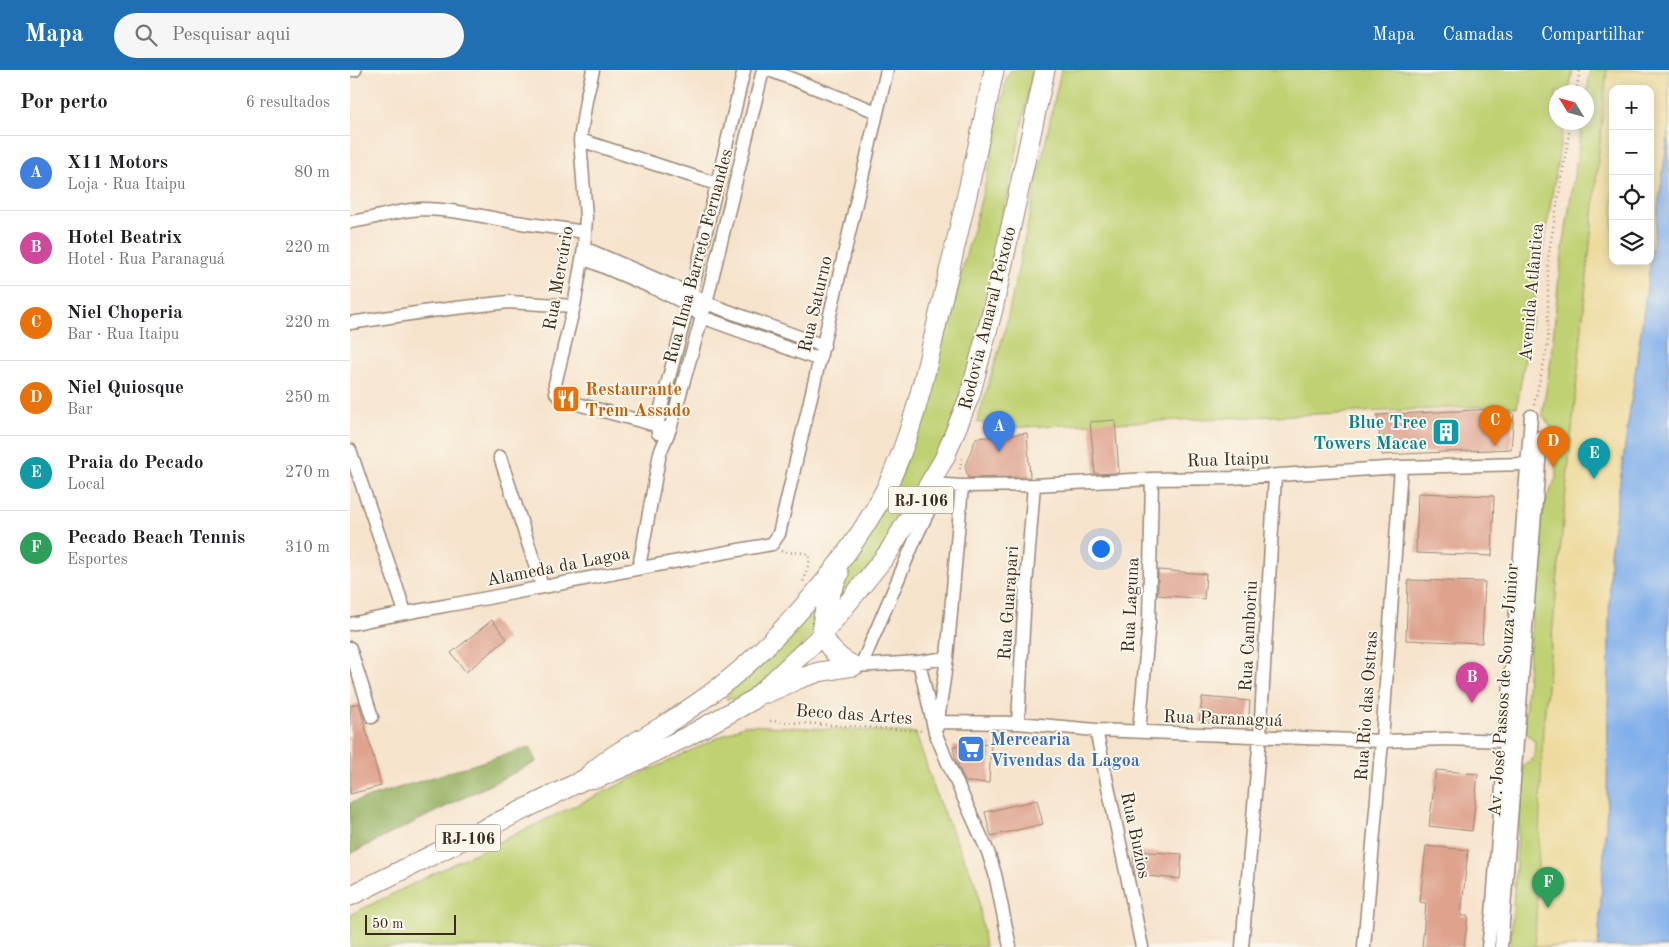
<!DOCTYPE html>
<html lang="pt">
<head>
<meta charset="utf-8">
<style>
	:root { --surface:#fff; --page:#f6f6f6; --text:#202124; --muted:#757577; --line:#e0e0e0; --accent:#1f6fb2 }
	body { margin:0; font-family:"Old Standard TT",serif; background:var(--page); color:var(--text) }
	.controls { position:absolute; right:15px; top:15px; display:grid; overflow:hidden; border-radius:10px; box-shadow:0 2px 12px #0003 }
	.controls button { width:45px; height:45px; display:grid; place-items:center; padding:0; border:0; border-bottom:1px solid var(--line); background:var(--surface); color:var(--text); font:25px sans-serif }
	.compass { position:absolute; left:1199px; top:15px; width:45px; height:45px; border-radius:50%; background:var(--surface); box-shadow:0 2px 12px #0003; rotate:307deg }
	.scale { position:absolute; left:15px; bottom:12px; width:91px; box-sizing:border-box; padding-left:5px; border:2px solid #3b2a1e; border-top:0; font-size:14px; line-height:18px; white-space:nowrap; color:#3b2a1e; -webkit-text-stroke:4px #fbf7ec; paint-order:stroke }
	.you { position:absolute; left:750px; top:478px; width:18px; height:18px; margin:-12px; border:4px solid #fff; border-radius:50%; background:#1a73e8; box-shadow:0 0 0 8px #1a73e833 }
	.badge { display:grid; place-items:center; width:32px; height:32px; border-radius:50%; background:var(--accent); color:#fff; font-size:16px; font-weight:700 }
	.pin { position:absolute; translate:-50% -41px; filter:drop-shadow(0 1px 2px #0008) }
	.pin::after { content:''; position:absolute; top:26px; width:18px; height:15px; background:inherit; clip-path:polygon(0 0,100% 0,50% 100%) }
	.list { margin:0; padding:0; list-style:none }
	h2 { display:flex; justify-content:space-between; align-items:center; height:65px; margin:0; padding:0 20px; font-size:21px }
	h2 small { font-size:16px; font-weight:400; color:var(--muted) }
	.list li { display:grid; grid-template-columns:32px 1fr auto; gap:15px; align-items:center; box-sizing:border-box; height:75px; padding:0 20px; border-top:1px solid var(--line) }
	.list b { display:block; font-size:19px; white-space:nowrap }
	.list p { margin:0; font-size:16px; white-space:nowrap; color:var(--muted) }
	.list em { font-size:16px; font-style:normal; color:var(--muted) }
	.icon { flex:none; width:28px; height:28px; fill:none; stroke:currentColor; stroke-width:2; stroke-linecap:round; stroke-linejoin:round }
	.map { position:relative; flex:none; width:1319px; height:877px; overflow:hidden }
	header { display:flex; align-items:center; gap:30px; box-sizing:border-box; height:70px; padding:0 25px; background:var(--accent); color:#fff }
	header strong { font-size:24px }
	nav { display:flex; gap:28px; margin-inline-start:auto; font-size:18px }
	.search { width:350px; height:45px; background:var(--page); display:flex; align-items:center; gap:12px; box-sizing:border-box; padding:0 18px; border-radius:28px; color:var(--muted); font-size:19px }
	main { display:flex }
	aside { flex:1; background:var(--surface) }
	.map>svg:first-child { display:block }
	.green { fill:#c0d173; stroke:#7e7e48 }
	.forest { fill:#98b365; stroke:#6a6e42 }
	.sand { fill:#eeda9e; stroke:#94825e; fill-rule:evenodd }
	.water { fill:#81afeb; stroke:#5e6c84 }
	.building { fill:#dea28d }
	.lines { fill:none; stroke-linecap:round; stroke-linejoin:round }
	.minor-casing { stroke:#988675; stroke-width:15 }
	.highway-casing { stroke:#988675; stroke-width:21 }
	.path { stroke:#988675; stroke-width:2.5; stroke-dasharray:1 4; stroke-linecap:butt }
	.minor { stroke:#fff; stroke-width:12 }
	.highway { stroke:#fff; stroke-width:19 }
	.labels { text-anchor:middle; stroke-width:4; stroke-linejoin:round; paint-order:stroke }
	.shield { fill:#fbf7ec; stroke:#75685c; stroke-width:1 }
	.shield-label { font-size:16px; font-weight:bold; fill:#3b2a1e }
	.street-label { font-size:18px; fill:#3b2a1e; stroke:#fbf7ec }
	.food-label { font-size:18px; font-weight:bold; fill:#c56008; stroke:#fbf7ec; text-anchor:start }
	.culture-label { font-size:18px; font-weight:bold; fill:#0d838f; stroke:#fbf7ec; text-anchor:end }
	.shop-label { font-size:18px; font-weight:bold; fill:#366cbe; stroke:#fbf7ec; text-anchor:start }
</style>
</head>
<body>
<header>
<strong>Mapa</strong>
<div class="search"><svg class="icon" aria-label="search" viewBox="0 0 24 24"><circle cx="10" cy="10" r="6"/><path d="M15 15l6 6"/></svg>Pesquisar aqui</div>
<nav><a>Mapa</a><a>Camadas</a><a>Compartilhar</a></nav>
</header>
<main>
<aside>
<h2>Por perto<small>6 resultados</small></h2>
<ul class="list">
<li><span class="badge" style="background:#3f7fe0">A</span><div><b>X11 Motors</b><p>Loja · Rua Itaipu</p></div><em>80 m</em></li>
<li><span class="badge" style="background:#d1479c">B</span><div><b>Hotel Beatrix</b><p>Hotel · Rua Paranaguá</p></div><em>220 m</em></li>
<li><span class="badge" style="background:#e8710a">C</span><div><b>Niel Choperia</b><p>Bar · Rua Itaipu</p></div><em>220 m</em></li>
<li><span class="badge" style="background:#e8710a">D</span><div><b>Niel Quiosque</b><p>Bar</p></div><em>250 m</em></li>
<li><span class="badge" style="background:#0f9aa8">E</span><div><b>Praia do Pecado</b><p>Local</p></div><em>270 m</em></li>
<li><span class="badge" style="background:#2e9e5b">F</span><div><b>Pecado Beach Tennis</b><p>Esportes</p></div><em>310 m</em></li>
</ul>
</aside>
<div class="map">
<svg width="1319" height="877" viewBox="0 0 1319 877">
	<rect width="100%" height="100%" fill="#fbf7ec"/>
	<filter id="ink" filterUnits="userSpaceOnUse"><feTurbulence type="fractalNoise" baseFrequency=".02" numOctaves="2"/><feDisplacementMap in="SourceGraphic" scale="10" xChannelSelector="R" yChannelSelector="G"/><feConvolveMatrix kernelMatrix="1 2 1 2 8 2 1 2 1" color-interpolation-filters="sRGB"/></filter>
	<filter id="wash" filterUnits="userSpaceOnUse"><feTurbulence type="fractalNoise" baseFrequency=".0096" numOctaves="4" result="noise"/><feDisplacementMap in="SourceGraphic" scale="20" xChannelSelector="R" yChannelSelector="G"/><feGaussianBlur stdDeviation="1.12" result="paint"/><feColorMatrix in="noise" values="0 0 0 0 0 0 0 0 0 0 0 0 0 0 0 0 0 1.4 0 .05"/><feComposite in="paint" operator="in"/></filter>
	<g filter="url(#wash)">
		<rect width="100%" height="100%" fill="#f6e3cc"/>
		<path class="green" d="M661,0H680L682,4L630,269L596,375L538,472L480,549L490,510L544,421L577,332L637,107L657,7Z
			M711,0H1223L1219,22H1206V52L1214,53L1167,337L1149,336L651,358L627,352L655,260Z
			M1240,0H1257L1193,659L1204,877H1160L1173,696L1184,688L1185,671L1174,662L1189,447L1206,408L1205,364L1192,344L1201,290L1209,205L1232,53L1236,52L1237,25Z
			M465,539L467,561L410,616L388,629H376L380,620L401,601Z
			M395,655L566,663L588,730L627,817L635,877H0V845L117,787Z"/>
		<path class="forest" d="M180,677L186,692L0,784V733Z"/>
		<path class="sand" d="M1257,0H1319V58L1260,484L1257,735L1248,877H1185L1193,659ZM1263,19H1300V191H1263Z"/>
		<path class="water" d="M1319,58V877H1248L1257,735L1260,484Z"/>
		<g id="blocks">
			<path class="building" d="M1148,339L1149,343H1164L1161,379L1032,385L1027,345Z
				M765,350L769,403L745,404L740,352Z
				M677,363L680,407L618,408L615,396L626,368Z
				M1068,423L1144,426L1142,486L1066,483Z
				M808,500L856,504L854,529L808,525Z
				M1058,510L1135,512L1132,573L1056,570Z
				M142,550L157,569L116,602L101,583Z
				M852,627L900,631L898,656L850,652Z
				M9,633L31,716L0,724V636Z
				M641,674L639,713L615,712L605,688L603,676Z
				M1086,700L1128,704L1122,761L1079,756Z
				M687,730L693,754L641,766L635,742Z
				M1076,776L1118,780L1111,846H1118L1114,877H1072L1076,833L1070,832Z
				M784,781L832,784L830,809L785,805L783,793Z"/>
		</g>
	</g>
	<g filter="url(#ink)">
		<use href="#blocks" fill-opacity="0" stroke="#988675" stroke-width="1"/>
		<g class="lines">
			<defs>
				<path id="minor" d="M0,0H5
					M243,0L236,30L230,70L236,147L234,178L224,236L205,314L206,323L213,330L320,359
					M419,0L527,42
					M230,70L367,114
					M0,152C24,149 47,140 72,139C102,139 130,146 159,151C184,155 210,158 235,162
					M234,178L341,224L356,233L474,276
					M233,188L308,220L337,234L352,247L470,290
					M0,253L80,241L159,232L224,236
					M308,363L307,355L313,330L341,224L394,0
					M0,380L55,542
					M150,387L192,516
					M581,414L612,416L684,415L802,409L882,408L1051,397L1177,394
					M289,497L310,383L320,359L356,233L413,0
					M0,554C51,543 102,535 153,525C243,507 332,490 422,474L429,464L537,0
					M0,578L22,647
					M569,592L585,662L597,691L638,782L645,804L660,877
					M505,596L569,592L597,588
					M511,596L567,465L591,415
					M589,652L668,653L746,660L1032,671L1096,669L1156,671
					M668,653L674,542L684,415
					M587,657L597,588L612,416
					M746,660L792,877
					M789,662L799,551L802,409
					M892,877L910,666L925,406
					M1014,877L1032,671L1051,397
					M1138,877L1142,845L1181,346
					M1151,877L1191,367"/>
				<path id="highway" d="M489,504C472,542 457,572 504,596
					M417,623L451,608L469,602L504,596
					M237,709L248,708L278,695L338,666L403,630L472,565L538,483L594,389L620,325L643,239L695,0
					M0,826L235,709C260,683 294,669 324,649C355,629 386,606 412,580C455,538 494,492 525,439C561,377 575,305 591,235C610,157 628,79 644,0"/>
			</defs>
			<use href="#minor" class="minor-casing"/>
			<use href="#highway" class="highway-casing"/>
			<path class="path" d="M1226,22L1230,0
				M1184,335L1198,274V188L1221,52
				M609,404L612,388
				M431,481C440,484 449,481 458,484L460,489L453,513
				M420,651L573,661"/>
			<use href="#minor" class="minor"/>
			<use href="#highway" class="highway"/>
		</g>
	</g>
	<defs>
		<symbol id="restaurant-square" viewBox="-11 -11 22 22"><rect x="-9" y="-9" width="18" height="18" rx="4" fill="#e8710a" stroke="#fbf7ec"/><path d="M-5-6h1v4h1v-4h1v4h1v-4h1v5L-1.5 .5V6h-2V.5L-5-1ZM5-6V6H3V1.5H1.5Q1.5-4 5-6Z" fill="#fff"/></symbol>
		<symbol id="building-square" viewBox="-11 -11 22 22"><rect x="-9" y="-9" width="18" height="18" rx="4" fill="#0f9aa8" stroke="#fbf7ec"/><path d="M-4-6H4V6H1V3H-1V6H-4ZM-2.5-4.3h1.7v1.8h-1.7ZM.8-4.3h1.7v1.8H.8ZM-2.5-1h1.7V.8h-1.7ZM.8-1h1.7V.8H.8Z" fill="#fff"/></symbol>
		<symbol id="supermarket-square" viewBox="-11 -11 22 22"><rect x="-9" y="-9" width="18" height="18" rx="4" fill="#3f7fe0" stroke="#fbf7ec"/><path d="M-6-5.5h2.5l.6 2H6L4.5 2H-2.5L-4.4-4H-6ZM-1.5 3.2a1.3 1.3 0 1 0 .1 0ZM3 3.2a1.3 1.3 0 1 0 .1 0Z" fill="#fff"/></symbol>
	</defs>
	<g fill-rule="evenodd">
		<use href="#restaurant-square" x="200" y="313" width="32" height="32"/>
		<use href="#building-square" x="1080" y="346" width="32" height="32"/>
		<use href="#supermarket-square" x="605" y="663" width="32" height="32"/>
	</g>
	<g class="labels">
		<g class="shield">
			<rect x="538.5" y="416.5" width="65" height="27" rx="4"/>
			<rect x="85.5" y="754.5" width="65" height="27" rx="4"/>
		</g>
		<g class="shield-label">
			<text x="571" y="436">RJ-106</text>
			<text x="118" y="774">RJ-106</text>
		</g>
		<g class="street-label">
			<text transform="translate(348 186) rotate(-75)" y="6">Rua Ilma Barreto Fernandes</text>
			<text transform="translate(208 208) rotate(-80)" y="6">Rua Mercúrio</text>
			<text transform="translate(1181 222) rotate(-85)" y="6">Avenida Atlântica</text>
			<text transform="translate(465 234) rotate(-77)" y="6">Rua Saturno</text>
			<text transform="translate(637 248) rotate(-76)" y="6">Rodovia Amaral Peixoto</text>
			<text transform="translate(878 389) rotate(-2)" y="6">Rua Itaipu</text>
			<text transform="translate(208 496) rotate(-11)" y="6">Alameda da Lagoa</text>
			<text transform="translate(658 533) rotate(-86)" y="6">Rua Guarapari</text>
			<text transform="translate(780 535) rotate(-87)" y="6">Rua Laguna</text>
			<text transform="translate(898 566) rotate(-87)" y="6">Rua Camboriu</text>
			<text transform="translate(1153 620) rotate(-86)" y="6">Av. José Passos de Souza Júnior</text>
			<text transform="translate(1016 636) rotate(-86)" y="6">Rua Rio das Ostras</text>
			<text transform="translate(504 644) rotate(4)" y="6">Beco das Artes</text>
			<text transform="translate(873 648) rotate(2)" y="6">Rua Paranaguá</text>
			<text transform="translate(786 765) rotate(78)" y="6">Rua Buzios</text>
		</g>
		<g class="food-label">
			<text x="235" y="325">Restaurante<tspan x="235" dy="21">Trem Assado</tspan></text>
		</g>
		<g class="culture-label">
			<text x="1077" y="358">Blue Tree<tspan x="1077" dy="21">Towers Macae</tspan></text>
		</g>
		<g class="shop-label">
			<text x="640" y="675">Mercearia<tspan x="640" dy="21">Vivendas da Lagoa</tspan></text>
		</g>
	</g>
</svg>
<div class="controls">
<button>+</button>
<button>−</button>
<button><svg class="icon" aria-label="locate" viewBox="0 0 24 24"><circle cx="12" cy="12" r="6"/><path d="M12 2v4M12 18v4M2 12h4M18 12h4"/></svg></button>
<button><svg class="icon" aria-label="layers" viewBox="0 0 24 24"><path d="M12 4l9 5-9 5-9-5zM3 14l9 5 9-5"/></svg></button>
</div>
<svg class="compass" viewBox="-18 -18 36 36"><path d="M0-13l5 13h-10z" fill="#e53935"/><path d="M0 13l5-13h-10z" fill="#757577"/></svg>
<div class="scale">50 m</div>
<div class="you"></div>
<div class="pin badge" style="left:649px;top:382px;background:#3f7fe0">A</div>
<div class="pin badge" style="left:1122px;top:633px;background:#d1479c">B</div>
<div class="pin badge" style="left:1145px;top:376px;background:#e8710a">C</div>
<div class="pin badge" style="left:1203px;top:397px;background:#e8710a">D</div>
<div class="pin badge" style="left:1244px;top:409px;background:#0f9aa8">E</div>
<div class="pin badge" style="left:1198px;top:838px;background:#2e9e5b">F</div>
</div>
</main>
</body>
</html>
